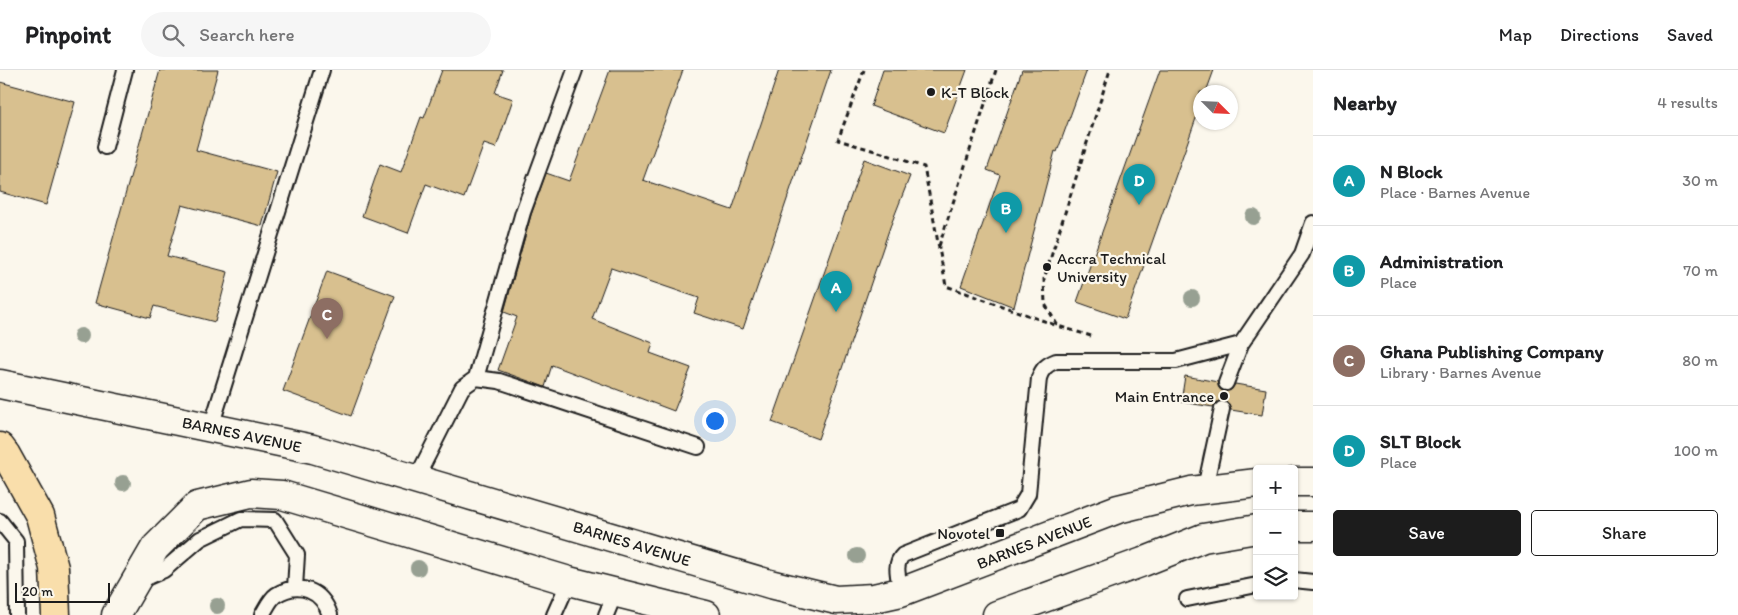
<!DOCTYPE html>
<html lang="en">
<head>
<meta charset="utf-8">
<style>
	:root { --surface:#fff; --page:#f6f6f6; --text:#202124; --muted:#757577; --line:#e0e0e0; --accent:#1c1c1c }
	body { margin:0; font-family:Itim,sans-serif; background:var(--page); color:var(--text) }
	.controls { position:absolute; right:15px; bottom:15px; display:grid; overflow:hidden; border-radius:5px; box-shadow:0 1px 4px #0004 }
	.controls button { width:45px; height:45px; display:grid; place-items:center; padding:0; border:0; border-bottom:1px solid var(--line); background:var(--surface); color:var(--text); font:25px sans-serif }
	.compass { position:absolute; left:1193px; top:15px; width:45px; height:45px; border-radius:50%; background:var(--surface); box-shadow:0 1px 4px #0004; rotate:114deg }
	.scale { position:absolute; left:15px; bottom:12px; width:95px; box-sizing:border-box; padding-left:5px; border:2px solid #1c1c1c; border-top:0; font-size:14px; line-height:18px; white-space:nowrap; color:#1c1c1c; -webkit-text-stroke:4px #fbf7ec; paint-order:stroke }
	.you { position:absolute; left:714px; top:350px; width:18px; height:18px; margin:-12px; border:4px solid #fff; border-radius:50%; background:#1a73e8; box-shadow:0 0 0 8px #1a73e833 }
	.badge { display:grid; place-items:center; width:32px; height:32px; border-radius:50%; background:var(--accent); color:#fff; font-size:16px; font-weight:700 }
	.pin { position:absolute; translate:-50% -41px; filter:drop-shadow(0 1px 2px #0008) }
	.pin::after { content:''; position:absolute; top:26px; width:18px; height:15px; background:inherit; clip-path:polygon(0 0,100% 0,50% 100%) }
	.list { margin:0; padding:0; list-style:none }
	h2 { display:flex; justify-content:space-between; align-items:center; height:65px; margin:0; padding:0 20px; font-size:21px }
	h2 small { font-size:16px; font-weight:400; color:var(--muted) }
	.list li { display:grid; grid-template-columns:32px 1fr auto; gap:15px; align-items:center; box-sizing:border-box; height:90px; padding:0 20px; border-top:1px solid var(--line) }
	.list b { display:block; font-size:19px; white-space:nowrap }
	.list p { margin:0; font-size:16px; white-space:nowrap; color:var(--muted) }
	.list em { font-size:16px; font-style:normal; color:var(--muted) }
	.actions { display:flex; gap:10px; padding:15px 20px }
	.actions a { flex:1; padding:11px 0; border:1px solid var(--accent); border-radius:5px; text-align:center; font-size:18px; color:var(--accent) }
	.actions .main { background:var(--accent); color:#fff }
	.icon { flex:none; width:28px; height:28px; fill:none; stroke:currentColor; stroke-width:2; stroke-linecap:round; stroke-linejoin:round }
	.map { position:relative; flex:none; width:1313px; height:545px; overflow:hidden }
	header { display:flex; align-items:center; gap:30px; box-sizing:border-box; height:70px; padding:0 25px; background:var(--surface); border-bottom:1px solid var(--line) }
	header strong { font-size:24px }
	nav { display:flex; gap:28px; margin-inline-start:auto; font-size:18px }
	.search { width:350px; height:45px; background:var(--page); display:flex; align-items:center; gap:12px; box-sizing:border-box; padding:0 18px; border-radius:28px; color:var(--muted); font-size:19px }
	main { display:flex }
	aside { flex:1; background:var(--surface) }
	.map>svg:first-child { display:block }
	.building { fill:#d8c08f; stroke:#1c1c1c }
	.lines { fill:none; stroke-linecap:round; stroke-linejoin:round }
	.service-casing { stroke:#1c1c1c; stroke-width:18 }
	.secondary-casing { stroke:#1c1c1c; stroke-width:31 }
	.primary-casing { stroke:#1c1c1c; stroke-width:31 }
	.path { stroke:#1c1c1c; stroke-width:3; stroke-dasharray:5 4; stroke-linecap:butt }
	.service { stroke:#fbf7ec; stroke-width:14 }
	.secondary { stroke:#fbf7ec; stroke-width:28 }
	.primary { stroke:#f9deab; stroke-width:28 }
	.tree { fill:#97a092 }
	.poi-dot { fill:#1c1c1c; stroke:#fbf7ec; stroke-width:2 }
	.labels { text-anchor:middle; stroke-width:4.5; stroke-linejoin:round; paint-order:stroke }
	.poi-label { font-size:16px; fill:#1c1c1c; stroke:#fbf7ec; text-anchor:start }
	.street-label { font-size:16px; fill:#1c1c1c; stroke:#fbf7ec }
</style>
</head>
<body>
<header>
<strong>Pinpoint</strong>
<div class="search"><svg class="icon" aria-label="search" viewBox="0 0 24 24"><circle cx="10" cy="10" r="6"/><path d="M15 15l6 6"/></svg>Search here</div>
<nav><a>Map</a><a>Directions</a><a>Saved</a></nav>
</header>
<main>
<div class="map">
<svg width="1313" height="545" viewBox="0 0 1313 545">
	<rect width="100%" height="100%" fill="#fbf7ec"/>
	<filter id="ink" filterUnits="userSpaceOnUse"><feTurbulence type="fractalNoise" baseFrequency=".02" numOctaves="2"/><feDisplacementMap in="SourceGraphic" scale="10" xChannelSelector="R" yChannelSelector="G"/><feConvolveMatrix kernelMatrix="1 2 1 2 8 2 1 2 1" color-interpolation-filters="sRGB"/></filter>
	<g filter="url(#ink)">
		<path class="building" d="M160,0H218L196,80L277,102L262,156L182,135L167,186L228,202L215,252L154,236L150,248L95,233Z
			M442,0H503L495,23L513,29L496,78L484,74L464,128L426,114L408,163L362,146L380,94L401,102L421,47L424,48Z
			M610,0H683L643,110L732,140L779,0H831L743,259L694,243L699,228L611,198L592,249L653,273L650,283L691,298L674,341L552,295L545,317L498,300L517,247L504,242L531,145L546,103L569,111Z
			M883,0H967L944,63L871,36Z
			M1022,0H1087L1057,82L1055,81L1014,237L961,216L1000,105L987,100Z
			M1160,0H1214L1206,22H1200V37L1125,249L1077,232Z
			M0,12L75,32L46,135L0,122Z
			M864,89L910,106L890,157L818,369L772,352Z
			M327,201L395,226L351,346L283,321Z
			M1185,306L1218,312L1219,318L1223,321L1231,320L1235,314L1266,319L1262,345L1231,340L1228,333L1223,330L1216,333L1213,337L1181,332Z"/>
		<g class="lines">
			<defs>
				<path id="service" d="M105,77L125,0
					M476,308L523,142L575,0
					M1226,313L1241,274L1302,184L1313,153
					M211,357L322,0
					M416,409L462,318L476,308L499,311L698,377
					M1205,418L1222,339
					M0,451L16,471L17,545
					M1294,510L1313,512
					M139,511L164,500L200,469L241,449L275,450L297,485L295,518
					M901,522C899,509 893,494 903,485L1019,439L1028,424L1039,308C1042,299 1046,295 1056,291H1176L1241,274
					M1187,529L1257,515
					M262,545C266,539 270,529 276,525C299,511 322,520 330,545
					M554,545L569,511
					M606,545L615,523"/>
				<path id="secondary" d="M0,314L313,379L770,514L836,530L874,528L901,522L1118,439L1191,421L1257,413
					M1294,412H1313
					M1294,456H1313
					M116,545L155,478L197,436L251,423L282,425L569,511L706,545
					M997,545L1143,492L1203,468L1257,459"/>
				<path id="primary" d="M0,377L6,385L40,446L54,498L56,545"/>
			</defs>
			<use href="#service" class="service-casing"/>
			<use href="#secondary" class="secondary-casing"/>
			<use href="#primary" class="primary-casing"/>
			<path class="path" d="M864,0L838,70L882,83L924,97L946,216L1058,256
				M939,176L996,0
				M1091,266L1058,256L1045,234L1044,209L1110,0"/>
			<use href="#service" class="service"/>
			<use href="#secondary" class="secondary"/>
			<use href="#primary" class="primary"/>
		</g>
		<g class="tree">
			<circle cx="1253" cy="147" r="8"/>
			<circle cx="1192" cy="228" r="8"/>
			<circle cx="81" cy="266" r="8"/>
			<circle cx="123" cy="413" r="8"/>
			<circle cx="857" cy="486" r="8"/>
			<circle cx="418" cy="498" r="8"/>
			<circle cx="217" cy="536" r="8"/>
		</g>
	</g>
	<g class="poi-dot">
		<circle cx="931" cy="22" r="5"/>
		<circle cx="1047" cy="197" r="5"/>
		<circle cx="1224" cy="326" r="5"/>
		<rect x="995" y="458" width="10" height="10" rx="2.5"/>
	</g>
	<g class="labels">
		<g class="poi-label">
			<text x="941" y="28">K-T Block</text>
			<text x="1057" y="194">Accra Technical<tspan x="1057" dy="18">University</tspan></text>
			<text x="1214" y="332" text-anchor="end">Main Entrance</text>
			<text x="990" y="469" text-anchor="end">Novotel</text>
		</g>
		<g class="street-label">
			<text transform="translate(242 364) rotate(12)" y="6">BARNES AVENUE</text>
			<text transform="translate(1034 472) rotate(-21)" y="6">BARNES AVENUE</text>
			<text transform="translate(632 473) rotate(17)" y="6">BARNES AVENUE</text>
		</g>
	</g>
</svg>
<div class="controls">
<button>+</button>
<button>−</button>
<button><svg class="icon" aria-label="layers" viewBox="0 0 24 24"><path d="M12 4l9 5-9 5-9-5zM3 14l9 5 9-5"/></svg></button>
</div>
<svg class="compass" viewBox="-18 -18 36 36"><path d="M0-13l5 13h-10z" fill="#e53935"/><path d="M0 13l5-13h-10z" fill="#757577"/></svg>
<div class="scale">20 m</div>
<div class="you"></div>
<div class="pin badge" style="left:836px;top:242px;background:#0f9aa8">A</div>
<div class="pin badge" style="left:1006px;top:163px;background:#0f9aa8">B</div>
<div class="pin badge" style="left:327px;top:269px;background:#8d6e63">C</div>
<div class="pin badge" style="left:1139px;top:135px;background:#0f9aa8">D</div>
</div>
<aside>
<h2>Nearby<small>4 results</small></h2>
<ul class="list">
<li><span class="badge" style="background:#0f9aa8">A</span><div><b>N Block</b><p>Place · Barnes Avenue</p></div><em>30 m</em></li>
<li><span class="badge" style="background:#0f9aa8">B</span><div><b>Administration</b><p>Place</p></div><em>70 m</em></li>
<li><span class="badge" style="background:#8d6e63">C</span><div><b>Ghana Publishing Company</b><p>Library · Barnes Avenue</p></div><em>80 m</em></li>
<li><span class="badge" style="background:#0f9aa8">D</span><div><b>SLT Block</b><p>Place</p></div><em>100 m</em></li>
</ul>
<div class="actions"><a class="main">Save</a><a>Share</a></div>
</aside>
</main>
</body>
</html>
